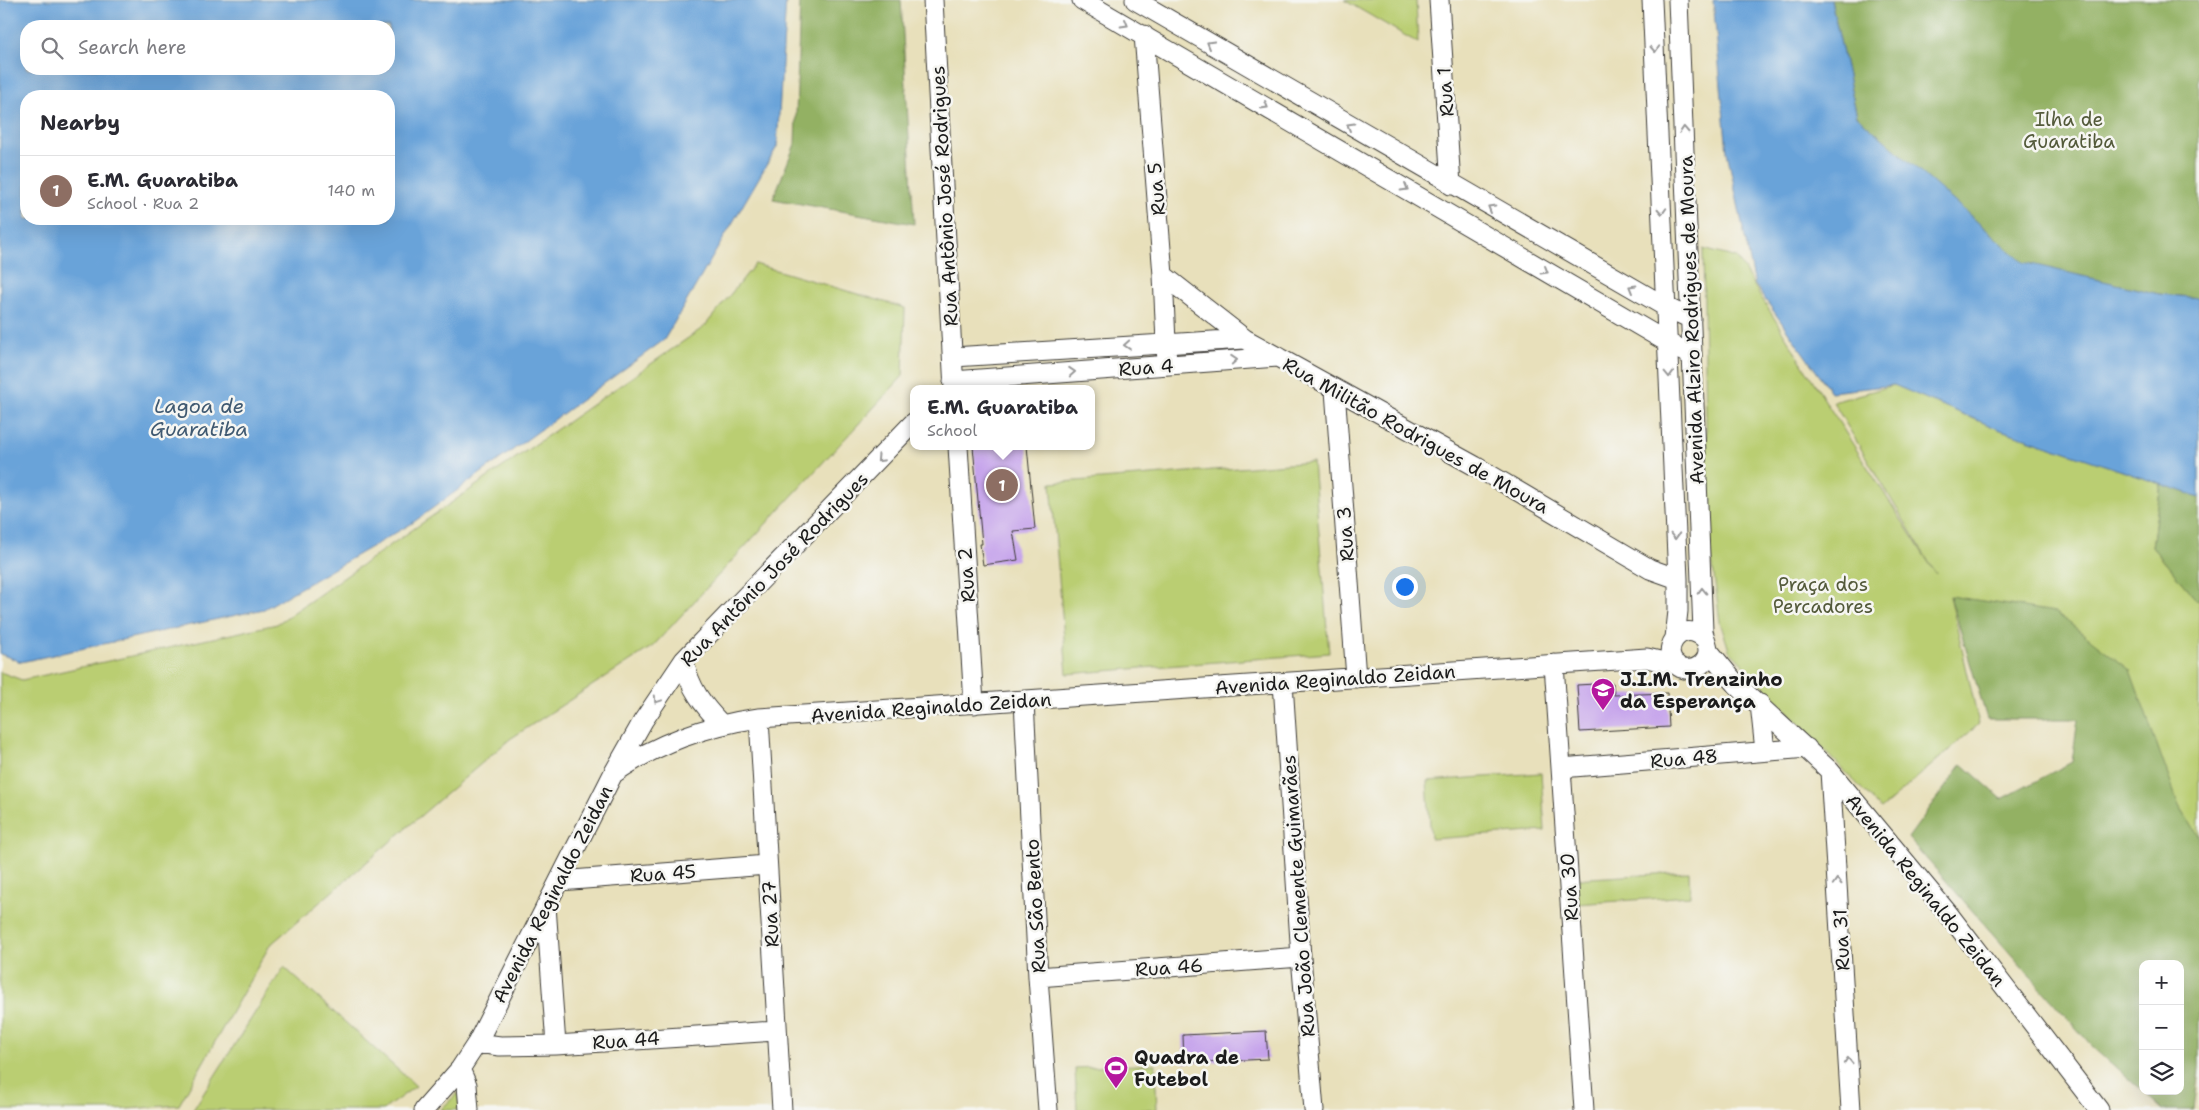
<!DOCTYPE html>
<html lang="en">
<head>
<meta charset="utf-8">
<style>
	:root { --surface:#fff; --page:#f2f2f3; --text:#2b2b33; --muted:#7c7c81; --line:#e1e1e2; --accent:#d93025 }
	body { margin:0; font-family:"Shantell Sans",sans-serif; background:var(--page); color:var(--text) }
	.controls { position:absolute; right:15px; bottom:15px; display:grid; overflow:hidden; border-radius:10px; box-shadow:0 5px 20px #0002 }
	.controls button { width:45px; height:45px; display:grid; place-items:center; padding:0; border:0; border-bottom:1px solid var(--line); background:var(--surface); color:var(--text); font:25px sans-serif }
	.you { position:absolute; left:1404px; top:586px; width:18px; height:18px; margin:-12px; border:4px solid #fff; border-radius:50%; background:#1a73e8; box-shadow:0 0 0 8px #1a73e833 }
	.badge { display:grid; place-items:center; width:32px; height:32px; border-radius:50%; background:var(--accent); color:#fff; font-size:16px; font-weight:700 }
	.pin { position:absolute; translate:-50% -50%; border:2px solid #fff; box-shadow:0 1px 5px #0006 }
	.popup { position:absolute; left:910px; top:385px; width:185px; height:65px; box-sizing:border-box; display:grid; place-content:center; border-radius:10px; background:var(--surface); filter:drop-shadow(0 1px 4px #0005); font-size:16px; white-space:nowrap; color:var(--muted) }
	.popup b { font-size:19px; color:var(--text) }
	.popup::after { content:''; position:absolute; left:50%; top:100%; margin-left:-10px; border:10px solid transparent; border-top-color:var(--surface) }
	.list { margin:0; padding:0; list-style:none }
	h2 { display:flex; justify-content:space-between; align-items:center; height:65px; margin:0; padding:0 20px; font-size:21px }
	h2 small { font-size:16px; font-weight:400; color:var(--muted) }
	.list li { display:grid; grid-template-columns:32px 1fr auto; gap:15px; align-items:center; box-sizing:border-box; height:70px; padding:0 20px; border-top:1px solid var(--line) }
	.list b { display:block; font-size:19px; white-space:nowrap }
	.list p { margin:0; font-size:16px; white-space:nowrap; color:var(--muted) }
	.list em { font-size:16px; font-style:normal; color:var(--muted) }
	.icon { flex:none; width:28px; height:28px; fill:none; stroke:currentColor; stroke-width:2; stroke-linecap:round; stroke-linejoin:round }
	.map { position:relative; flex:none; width:2199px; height:1110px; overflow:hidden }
	.search { position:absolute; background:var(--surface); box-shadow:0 5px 20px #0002; left:20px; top:20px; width:375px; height:55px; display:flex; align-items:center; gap:12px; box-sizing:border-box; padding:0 18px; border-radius:20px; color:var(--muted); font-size:19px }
	.panel { position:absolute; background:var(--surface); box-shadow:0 5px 20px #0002; left:20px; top:90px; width:375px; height:135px; border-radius:20px }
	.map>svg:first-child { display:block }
	.green { fill:#bace72; stroke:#6b7547 }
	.forest { fill:#93b164; stroke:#586640; fill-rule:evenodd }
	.water { fill:#69a3d9; stroke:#42607a; fill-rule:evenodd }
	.building { fill:#c5a2eb }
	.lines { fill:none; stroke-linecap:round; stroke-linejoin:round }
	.minor-casing { stroke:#3b3934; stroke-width:21 }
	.minor { stroke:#fff; stroke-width:19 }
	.oneway { stroke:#999 }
	.labels { text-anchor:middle; stroke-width:5; stroke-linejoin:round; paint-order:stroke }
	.street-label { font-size:19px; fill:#1c1c1c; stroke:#f6f6f2 }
	.park-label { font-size:19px; fill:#535a3a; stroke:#f6f6f2 }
	.poi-label { font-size:19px; font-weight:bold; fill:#1c1c1c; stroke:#f6f6f2; text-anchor:start }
	.water-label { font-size:20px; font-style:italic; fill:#3f5971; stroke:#f6f6f2 }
</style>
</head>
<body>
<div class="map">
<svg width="2199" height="1110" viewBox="0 0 2199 1110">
	<rect width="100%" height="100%" fill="#f6f6f2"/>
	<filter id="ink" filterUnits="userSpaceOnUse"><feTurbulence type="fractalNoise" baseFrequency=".02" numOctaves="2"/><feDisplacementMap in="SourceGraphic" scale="10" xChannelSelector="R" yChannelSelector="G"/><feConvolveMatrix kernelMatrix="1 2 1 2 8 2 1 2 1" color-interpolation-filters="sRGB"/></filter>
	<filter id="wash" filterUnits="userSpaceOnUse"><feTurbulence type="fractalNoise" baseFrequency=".0096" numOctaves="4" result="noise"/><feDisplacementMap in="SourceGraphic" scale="20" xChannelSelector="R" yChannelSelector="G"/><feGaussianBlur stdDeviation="1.12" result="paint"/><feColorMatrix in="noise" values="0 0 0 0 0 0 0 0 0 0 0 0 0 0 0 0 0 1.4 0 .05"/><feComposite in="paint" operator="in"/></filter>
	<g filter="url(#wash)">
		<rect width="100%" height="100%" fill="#e8e0bb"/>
		<path class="green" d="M1344,0H1416L1418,43Z
			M1703,249L1737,258L1831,410L1936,574L1833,402L1894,385L1998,429L2161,484L2152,547L2199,603V837L2179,806L1950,596L1979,724L1881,809L1729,650L1720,622L1708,529Z
			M755,264L905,308L903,376L653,646L510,739L270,945L179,1105L115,1110H0V672L22,680L277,624L704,327Z
			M1313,462L1329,653L1067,674L1051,483Z
			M1541,773L1545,831L1431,839L1427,781Z
			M1689,872L1690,896L1576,904L1574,879Z
			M284,967L416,1086L383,1110H193Z
			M1155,1064L1157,1110H1077L1075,1068Z
			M458,1093L460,1110H440Z"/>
		<path class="forest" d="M800,0H901L914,224L773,199L795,144Z
			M1831,0H2199V298L2159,294L2023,263L1857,116Z
			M2161,484L2199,497V603L2152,547Z
			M1950,596L2055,612L2130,670L2179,806L2199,837V1068L2194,1110H2163L2092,1046L1908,838L1962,764L2002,799L2072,762L2078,719H1987ZM2143,964H2180V1091H2143Z"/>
		<path class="water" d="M0,0H786L777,147L664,340L411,524L264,609L21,662L0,654ZM26,26H389V69H26ZM26,96H389V219H26Z
			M1713,0H1831L1857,116L2023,262L2159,294L2199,298V497L1998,429L1894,385L1831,392L1755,285L1727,152Z"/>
		<g id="blocks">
			<path class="building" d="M973,446H1027L1035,529L1013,531L1018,560L983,565L980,544H982Z
				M1613,683L1614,695L1667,693L1669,727L1580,732L1577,685Z
				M1266,1031L1268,1059L1184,1063L1183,1035Z"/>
		</g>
	</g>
	<g filter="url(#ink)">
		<use href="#blocks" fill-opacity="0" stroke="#3b3934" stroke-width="1"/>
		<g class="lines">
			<defs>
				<path id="minor" d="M933,0L954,389
					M1082,0L1691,356
					M1135,0L1666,307L1691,319
					M1439,0L1451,185
					M1652,0L1678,579V611L1675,638
					M1678,0L1703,631C1704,637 1708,644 1708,650C1708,663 1694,673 1681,668C1656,656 1679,615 1705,639
					M1144,35L1163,275L1167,365
					M1163,275L1245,339L1475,466L1650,569L1678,579
					M953,357L1245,339
					M953,381L1278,357
					M1335,390L1356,678
					M958,446L974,704
					M1708,650L1737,685L1830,771L1947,912L2099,1110
					M684,660C689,688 703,705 722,725
					M1554,664L1584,1110
					M1283,683L1301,957L1314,1110
					M1024,701L1038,977L1048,1110
					M1760,704L1765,751
					M759,718L782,1110
					M1561,768L1807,748
					M1830,771L1851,1110
					M613,774C655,744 707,725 759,718L1647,658L1677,665
					M559,881L767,865
					M546,906L556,1045
					M1038,977L1301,957
					M477,1043L500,1046L556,1045L776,1031
					M460,1069L467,1085L469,1110
					M424,1110L460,1069L477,1043L613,774L643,721L684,660L913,423"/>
			</defs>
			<use href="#minor" class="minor-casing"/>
			<use href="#minor" class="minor"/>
		</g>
		<defs><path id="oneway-chevron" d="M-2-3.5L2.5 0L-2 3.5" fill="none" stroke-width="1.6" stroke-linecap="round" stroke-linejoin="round" transform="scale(1.25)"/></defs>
		<g class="oneway">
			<use href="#oneway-chevron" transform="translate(1125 24) rotate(30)"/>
			<use href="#oneway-chevron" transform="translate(1210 44) rotate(-150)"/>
			<use href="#oneway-chevron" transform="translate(1655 49) rotate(87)"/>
			<use href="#oneway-chevron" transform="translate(1265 106) rotate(30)"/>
			<use href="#oneway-chevron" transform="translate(1350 126) rotate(-150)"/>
			<use href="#oneway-chevron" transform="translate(1684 130) rotate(-93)"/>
			<use href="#oneway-chevron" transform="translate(1405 188) rotate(30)"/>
			<use href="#oneway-chevron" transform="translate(1491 208) rotate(-150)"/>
			<use href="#oneway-chevron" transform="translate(1662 211) rotate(87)"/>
			<use href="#oneway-chevron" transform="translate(1545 271) rotate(30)"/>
			<use href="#oneway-chevron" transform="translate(1632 288) rotate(-150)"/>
			<use href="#oneway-chevron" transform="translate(1127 345) rotate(176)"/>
			<use href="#oneway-chevron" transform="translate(1234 360) rotate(-4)"/>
			<use href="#oneway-chevron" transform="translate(1072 372) rotate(-4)"/>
			<use href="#oneway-chevron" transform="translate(1669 374) rotate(88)"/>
			<use href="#oneway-chevron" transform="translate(880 459) rotate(133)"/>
			<use href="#oneway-chevron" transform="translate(1675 536) rotate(88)"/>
			<use href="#oneway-chevron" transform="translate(1702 591) rotate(-91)"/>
			<use href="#oneway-chevron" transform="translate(657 700) rotate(124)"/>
			<use href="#oneway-chevron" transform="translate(1837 882) rotate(-93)"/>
			<use href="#oneway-chevron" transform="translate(1848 1061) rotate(-93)"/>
		</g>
	</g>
	<defs>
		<symbol id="school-pin" viewBox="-11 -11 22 30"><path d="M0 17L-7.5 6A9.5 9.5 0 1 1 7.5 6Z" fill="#b5179e" stroke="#f6f6f2"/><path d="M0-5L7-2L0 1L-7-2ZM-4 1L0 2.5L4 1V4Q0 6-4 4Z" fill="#fff"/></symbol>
		<symbol id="stadium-pin" viewBox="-11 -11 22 30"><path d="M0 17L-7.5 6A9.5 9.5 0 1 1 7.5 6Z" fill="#b5179e" stroke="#f6f6f2"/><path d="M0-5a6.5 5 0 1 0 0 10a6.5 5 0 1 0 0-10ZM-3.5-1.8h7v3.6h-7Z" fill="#fff"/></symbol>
	</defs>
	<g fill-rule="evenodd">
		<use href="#school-pin" x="1589" y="676" width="28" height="38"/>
		<use href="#stadium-pin" x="1102" y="1054" width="28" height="38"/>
	</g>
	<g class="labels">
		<g class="street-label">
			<text transform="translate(1445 92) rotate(-94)" y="7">Rua 1</text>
			<text transform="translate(1156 189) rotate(-95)" y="7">Rua 5</text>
			<text transform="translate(944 196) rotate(-93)" y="7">Rua Antônio José Rodrigues</text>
			<text transform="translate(1691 320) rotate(-92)" y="7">Avenida Alziro Rodrigues de Moura</text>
			<text transform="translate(1146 367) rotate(-4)" y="7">Rua 4</text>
			<text transform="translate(1416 435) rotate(29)" y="7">Rua Militão Rodrigues de Moura</text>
			<text transform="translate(1345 534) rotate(-94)" y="7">Rua 3</text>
			<text transform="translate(774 569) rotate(-46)" y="7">Rua Antônio José Rodrigues</text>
			<text transform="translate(966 575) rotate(-94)" y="7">Rua 2</text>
			<text transform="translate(1335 679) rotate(-4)" y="7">Avenida Reginaldo Zeidan</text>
			<text transform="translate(931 707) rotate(-4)" y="7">Avenida Reginaldo Zeidan</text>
			<text transform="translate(1684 758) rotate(-5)" y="7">Rua 48</text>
			<text transform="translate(663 873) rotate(-4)" y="7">Rua 45</text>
			<text transform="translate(1569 887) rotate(-94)" y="7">Rua 30</text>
			<text transform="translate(1926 890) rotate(51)" y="7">Avenida Reginaldo Zeidan</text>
			<text transform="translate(552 894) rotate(-63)" y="7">Avenida Reginaldo Zeidan</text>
			<text transform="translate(1298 896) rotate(-94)" y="7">Rua João Clemente Guimarães</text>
			<text transform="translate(1035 906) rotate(-93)" y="7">Rua São Bento</text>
			<text transform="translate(770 914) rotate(-93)" y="7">Rua 27</text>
			<text transform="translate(1841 940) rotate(-93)" y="7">Rua 31</text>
			<text transform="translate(1169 967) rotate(-4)" y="7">Rua 46</text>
			<text transform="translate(626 1040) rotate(-4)" y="7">Rua 44</text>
		</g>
		<g class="park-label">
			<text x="2069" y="126">Ilha de<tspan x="2069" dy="22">Guaratiba</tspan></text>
			<text x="1823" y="591">Praça dos<tspan x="1823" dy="22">Percadores</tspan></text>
		</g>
		<g class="poi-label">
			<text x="1620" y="686">J.I.M. Trenzinho<tspan x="1620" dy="22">da Esperança</tspan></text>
			<text x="1134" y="1064">Quadra de<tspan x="1134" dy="22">Futebol</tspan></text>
		</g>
		<g class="water-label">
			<text x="199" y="413">Lagoa de<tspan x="199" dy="23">Guaratiba</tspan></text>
		</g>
	</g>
</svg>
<div class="controls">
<button>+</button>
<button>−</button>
<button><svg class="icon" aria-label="layers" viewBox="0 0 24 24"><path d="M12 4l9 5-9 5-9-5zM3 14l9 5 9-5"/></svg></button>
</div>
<div class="you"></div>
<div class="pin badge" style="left:1002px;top:485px;background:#8d6e63">1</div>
<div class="popup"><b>E.M. Guaratiba</b>School</div>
<div class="search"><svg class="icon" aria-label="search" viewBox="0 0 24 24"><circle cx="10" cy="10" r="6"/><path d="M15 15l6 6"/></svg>Search here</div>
<section class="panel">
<h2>Nearby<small></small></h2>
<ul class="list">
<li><span class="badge" style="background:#8d6e63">1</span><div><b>E.M. Guaratiba</b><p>School · Rua 2</p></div><em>140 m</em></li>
</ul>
</section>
</div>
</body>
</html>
